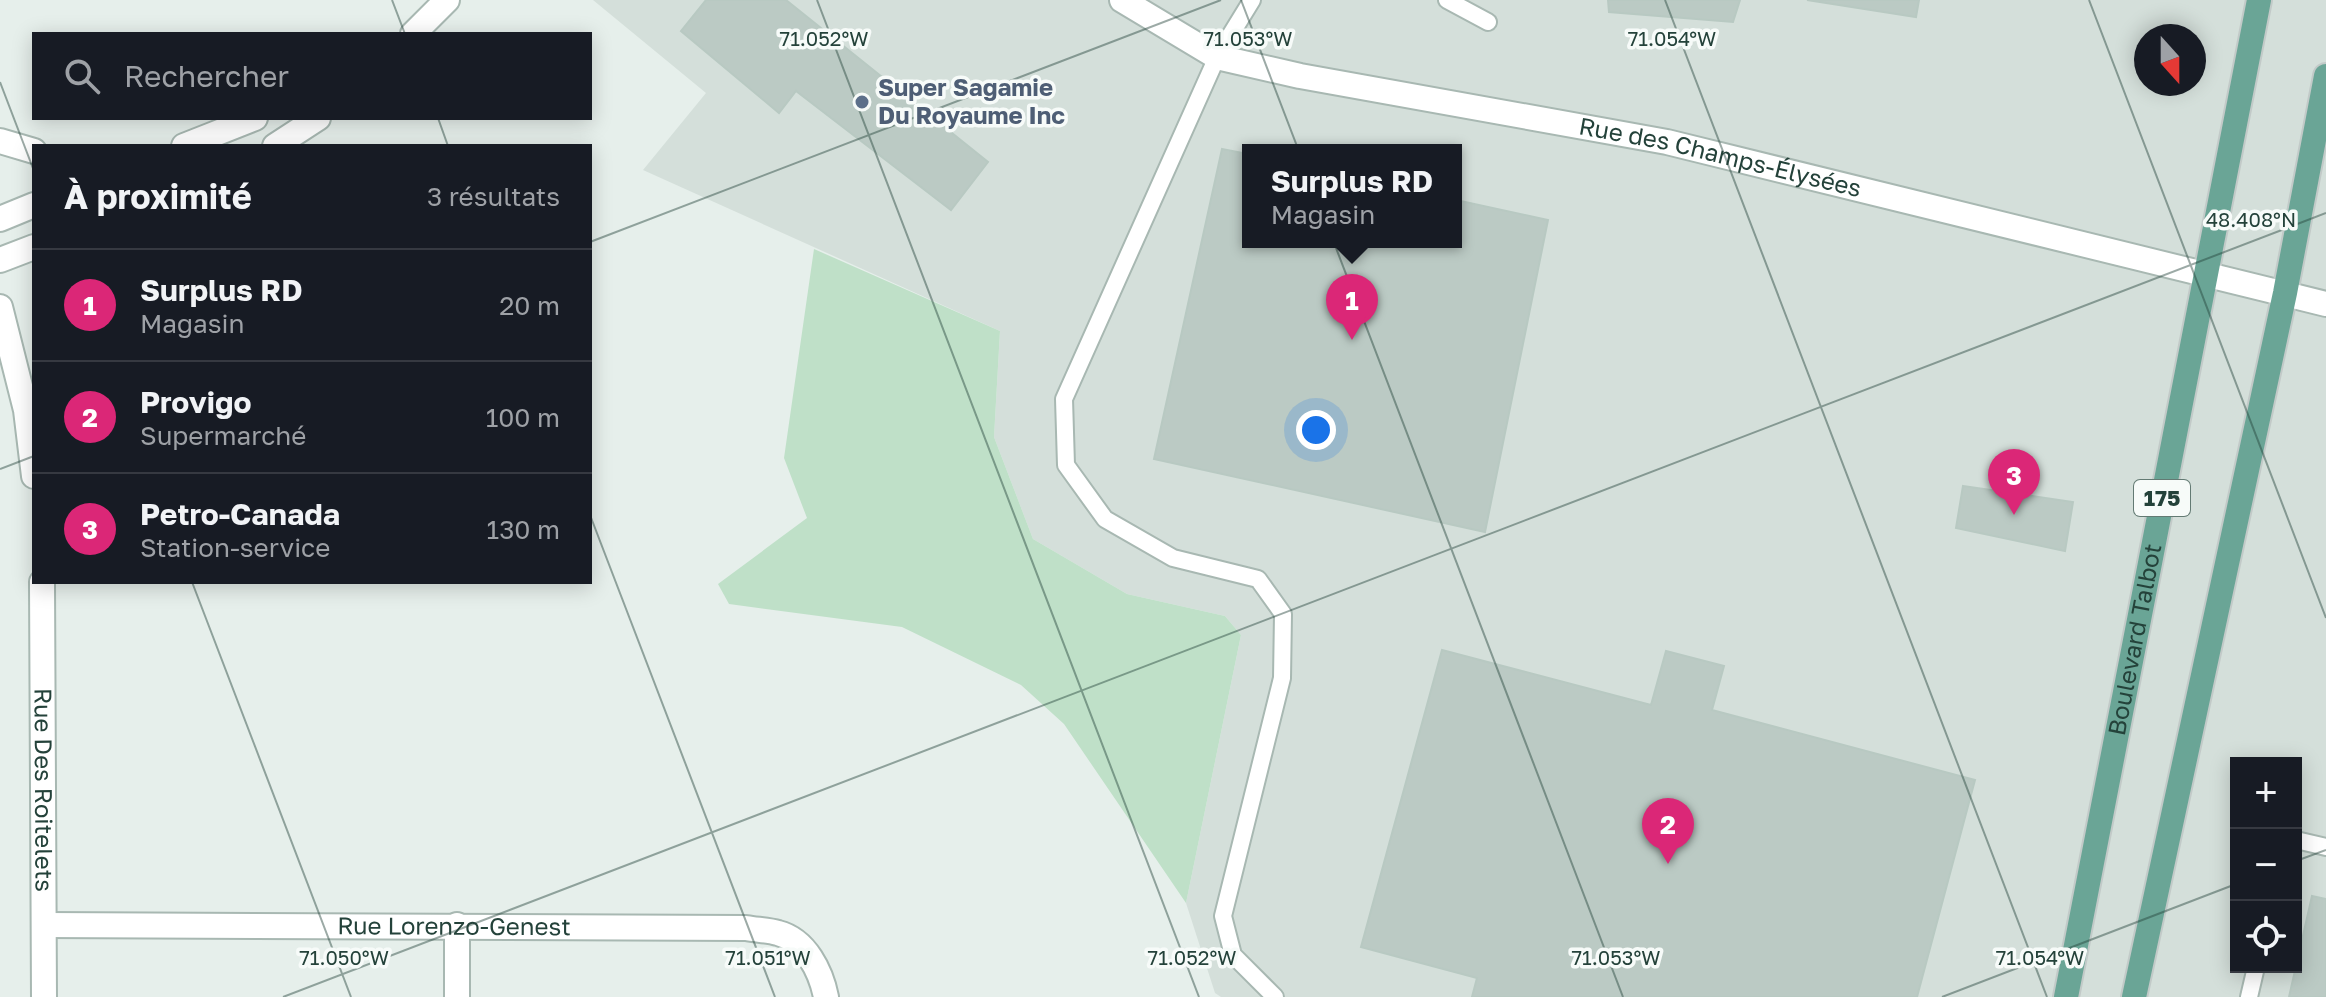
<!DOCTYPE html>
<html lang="fr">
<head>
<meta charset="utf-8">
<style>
	:root { --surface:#171b24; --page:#20242c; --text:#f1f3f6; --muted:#9ea1a6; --line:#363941; --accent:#db2777 }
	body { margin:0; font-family:"Golos Text",sans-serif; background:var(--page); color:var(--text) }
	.controls { position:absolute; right:24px; bottom:24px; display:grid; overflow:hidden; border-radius:0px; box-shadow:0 4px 20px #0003 }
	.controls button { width:72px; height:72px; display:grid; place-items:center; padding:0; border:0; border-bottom:2px solid var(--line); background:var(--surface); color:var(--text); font:40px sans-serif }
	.compass { position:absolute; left:2134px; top:24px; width:72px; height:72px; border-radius:50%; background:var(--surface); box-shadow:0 4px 20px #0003; rotate:159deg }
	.you { position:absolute; left:1316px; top:430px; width:28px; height:28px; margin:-20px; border:6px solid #fff; border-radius:50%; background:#1a73e8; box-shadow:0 0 0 12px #1a73e833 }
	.badge { display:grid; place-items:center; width:52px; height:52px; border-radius:50%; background:var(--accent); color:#fff; font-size:26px; font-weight:700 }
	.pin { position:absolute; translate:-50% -66px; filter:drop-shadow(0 2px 4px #0008) }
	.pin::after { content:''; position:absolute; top:42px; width:28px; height:24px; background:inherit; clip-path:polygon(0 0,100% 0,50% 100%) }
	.popup { position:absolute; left:1242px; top:144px; width:220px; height:104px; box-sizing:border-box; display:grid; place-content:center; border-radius:0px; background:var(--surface); filter:drop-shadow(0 2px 6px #0005); font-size:26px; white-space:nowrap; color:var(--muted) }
	.popup b { font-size:30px; color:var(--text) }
	.popup::after { content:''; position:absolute; left:50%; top:100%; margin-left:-16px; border:16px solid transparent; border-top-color:var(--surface) }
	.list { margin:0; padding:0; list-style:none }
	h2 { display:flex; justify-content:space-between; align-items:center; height:104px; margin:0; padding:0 32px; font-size:34px }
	h2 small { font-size:26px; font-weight:400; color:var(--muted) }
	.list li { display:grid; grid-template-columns:52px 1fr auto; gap:24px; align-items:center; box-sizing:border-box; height:112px; padding:0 32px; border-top:2px solid var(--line) }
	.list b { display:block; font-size:30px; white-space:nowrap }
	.list p { margin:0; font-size:26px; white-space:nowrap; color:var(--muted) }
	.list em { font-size:26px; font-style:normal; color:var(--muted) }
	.icon { flex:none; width:44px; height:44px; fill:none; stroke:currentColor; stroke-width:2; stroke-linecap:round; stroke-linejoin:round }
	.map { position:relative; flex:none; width:2326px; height:997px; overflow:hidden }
	.search { position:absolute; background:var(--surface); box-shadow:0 4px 20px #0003; left:32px; top:32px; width:560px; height:88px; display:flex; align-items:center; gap:20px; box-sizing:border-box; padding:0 28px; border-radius:0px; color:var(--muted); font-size:30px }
	.panel { position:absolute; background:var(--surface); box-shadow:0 4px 20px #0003; left:32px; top:144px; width:560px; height:440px; border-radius:0px }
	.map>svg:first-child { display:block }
	.built { fill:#d4dfda; fill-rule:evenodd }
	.green { fill:#bfe0c8 }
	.building { fill:#bbcac4; stroke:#b8c9c2; stroke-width:2 }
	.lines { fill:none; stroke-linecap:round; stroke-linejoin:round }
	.service-casing { stroke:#a8b8b2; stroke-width:20 }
	.minor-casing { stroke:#a8b8b2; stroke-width:28 }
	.tertiary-casing { stroke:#a8b8b2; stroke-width:28 }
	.primary-casing { stroke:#c2cac8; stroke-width:28 }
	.service { stroke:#fff; stroke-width:16 }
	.minor { stroke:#fff; stroke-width:24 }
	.tertiary { stroke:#fff; stroke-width:24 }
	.primary { stroke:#6aa596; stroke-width:24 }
	.ticks { fill:none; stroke:#24423a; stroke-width:2; stroke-opacity:0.45 }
	.service-dot { fill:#5c6f8a; stroke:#f7fbf9; stroke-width:3 }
	.labels { text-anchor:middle; stroke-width:7; stroke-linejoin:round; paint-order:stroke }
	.shield { fill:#f7fbf9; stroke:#637a73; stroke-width:2 }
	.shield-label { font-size:22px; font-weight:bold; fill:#24423a }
	.service-label { font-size:24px; font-weight:bold; fill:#4e5e75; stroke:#f7fbf9; text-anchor:start }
	.street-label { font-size:24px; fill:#24423a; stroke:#f7fbf9 }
	.ticks-label { font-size:20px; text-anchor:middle; fill:#24423a; stroke:#f7fbf9; stroke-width:7; stroke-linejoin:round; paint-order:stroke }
</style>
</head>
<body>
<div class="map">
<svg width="2326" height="997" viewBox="0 0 2326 997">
	<rect width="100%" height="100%" fill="#e6efeb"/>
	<path class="built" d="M593,0H2326V997H1221L1215,993L1186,903L1241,635L1225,616L1127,594L1033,539L994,437L1000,331L643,170L706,93ZM2146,36H2194V84H2146ZM1248,150H1456V242H1248ZM2236,763H2296V967H2236Z"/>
	<path class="green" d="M814,249L1000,331L994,437L1033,539L1127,594L1225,616L1241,635L1186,903L1064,724L1021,685L902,627L729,604L718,584L807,518L784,458Z"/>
	<path class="building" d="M706,0H786L988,162L951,210L796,91L779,113L681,31Z
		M1608,0H1740L1733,22L1609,12Z
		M1807,0H1919L1916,17Z
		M1222,149L1248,154V242H1456V200L1548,220L1485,532L1154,459Z
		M1963,486L2073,502L2065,551L1956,528Z
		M1442,650L1651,705L1666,651L1724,666L1712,710L1975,780L1917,997H1472L1477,978L1361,947Z
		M2312,896L2326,899V997H2289Z"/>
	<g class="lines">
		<defs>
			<path id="service" d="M1252,0L1217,57L1064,399L1066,465L1105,519L1173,558L1258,579L1283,614L1282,678L1223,916L1233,955L1275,997
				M1447,0L1488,22
				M2296,840L2326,847
				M2249,997L2256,967"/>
			<g id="minor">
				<path id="s1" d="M1122,0L1217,57L1300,76L1667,142L2326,304"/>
				<path d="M413,34L447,0"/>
				<path d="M184,146L255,118"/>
				<path d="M275,146L318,118"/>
				<path d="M0,219L34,205"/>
				<path d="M0,260L34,247"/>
				<path id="s2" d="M44,925L746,928C757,930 768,930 778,933C806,940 821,972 826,997"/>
				<path d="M457,997V925"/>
			</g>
			<g id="tertiary">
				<path d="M0,141L34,151"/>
				<path d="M0,307L26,410L34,476"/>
				<path id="s3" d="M42,582L44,997"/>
			</g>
			<g id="primary">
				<path id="s4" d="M2066,997L2259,0"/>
				<path d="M2134,997L2285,293L2326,76"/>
			</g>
		</defs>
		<use href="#service" class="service-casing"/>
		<use href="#minor" class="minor-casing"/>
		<use href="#tertiary" class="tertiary-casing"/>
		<use href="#primary" class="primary-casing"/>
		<use href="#service" class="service"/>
		<use href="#minor" class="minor"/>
		<use href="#tertiary" class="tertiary"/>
		<use href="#primary" class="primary"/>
	</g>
	<path class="ticks" d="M392,0L405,34M817,0L1199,997M1241,0L1623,997M1665,0L2047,997M2089,0L2326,618M0,82L34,171M438,118L448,146M590,242L1221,0M0,469L34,456M590,515L775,997M192,582L351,997M2296,861L2326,850M283,997L2326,213M1942,997L2236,884"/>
	<circle class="service-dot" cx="862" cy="102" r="8"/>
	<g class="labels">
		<rect class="shield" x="2134" y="480" width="56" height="36" rx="6"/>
		<g class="shield-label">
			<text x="2162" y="506">175</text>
		</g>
		<g class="service-label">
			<text x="878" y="96">Super Sagamie<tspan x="878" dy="28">Du Royaume Inc</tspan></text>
		</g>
		<g class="street-label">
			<text dy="8" stroke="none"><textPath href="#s1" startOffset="624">Rue des Champs-Élysées</textPath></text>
			<text dy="8" stroke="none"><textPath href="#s4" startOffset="364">Boulevard Talbot</textPath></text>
			<text dy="8" stroke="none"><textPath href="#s3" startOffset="208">Rue Des Roitelets</textPath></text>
			<text dy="8" stroke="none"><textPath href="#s2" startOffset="410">Rue Lorenzo-Genest</textPath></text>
		</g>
	</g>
	<g class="ticks-label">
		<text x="824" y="46">71.052°W</text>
		<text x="1248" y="46">71.053°W</text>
		<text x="1672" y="46">71.054°W</text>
		<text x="2251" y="227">48.408°N</text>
		<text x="344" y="965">71.050°W</text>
		<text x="768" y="965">71.051°W</text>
		<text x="1192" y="965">71.052°W</text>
		<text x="1616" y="965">71.053°W</text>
		<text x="2040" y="965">71.054°W</text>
	</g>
</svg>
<div class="controls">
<button>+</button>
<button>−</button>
<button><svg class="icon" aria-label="locate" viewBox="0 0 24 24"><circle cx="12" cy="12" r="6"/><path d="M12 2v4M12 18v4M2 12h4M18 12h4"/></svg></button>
</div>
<svg class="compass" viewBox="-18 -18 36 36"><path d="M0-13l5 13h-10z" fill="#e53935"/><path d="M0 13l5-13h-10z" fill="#9ea1a6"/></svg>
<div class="you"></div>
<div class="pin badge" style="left:1352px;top:340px">1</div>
<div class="popup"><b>Surplus RD</b>Magasin</div>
<div class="pin badge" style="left:1668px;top:864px">2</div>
<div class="pin badge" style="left:2014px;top:515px">3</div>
<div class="search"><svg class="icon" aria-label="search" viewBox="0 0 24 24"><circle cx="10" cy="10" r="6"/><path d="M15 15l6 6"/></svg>Rechercher</div>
<section class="panel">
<h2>À proximité<small>3 résultats</small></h2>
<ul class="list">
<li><span class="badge">1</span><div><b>Surplus RD</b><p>Magasin</p></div><em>20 m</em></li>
<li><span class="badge">2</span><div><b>Provigo</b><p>Supermarché</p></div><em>100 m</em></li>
<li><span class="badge">3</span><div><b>Petro-Canada</b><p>Station-service</p></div><em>130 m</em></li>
</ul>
</section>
</div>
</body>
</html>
